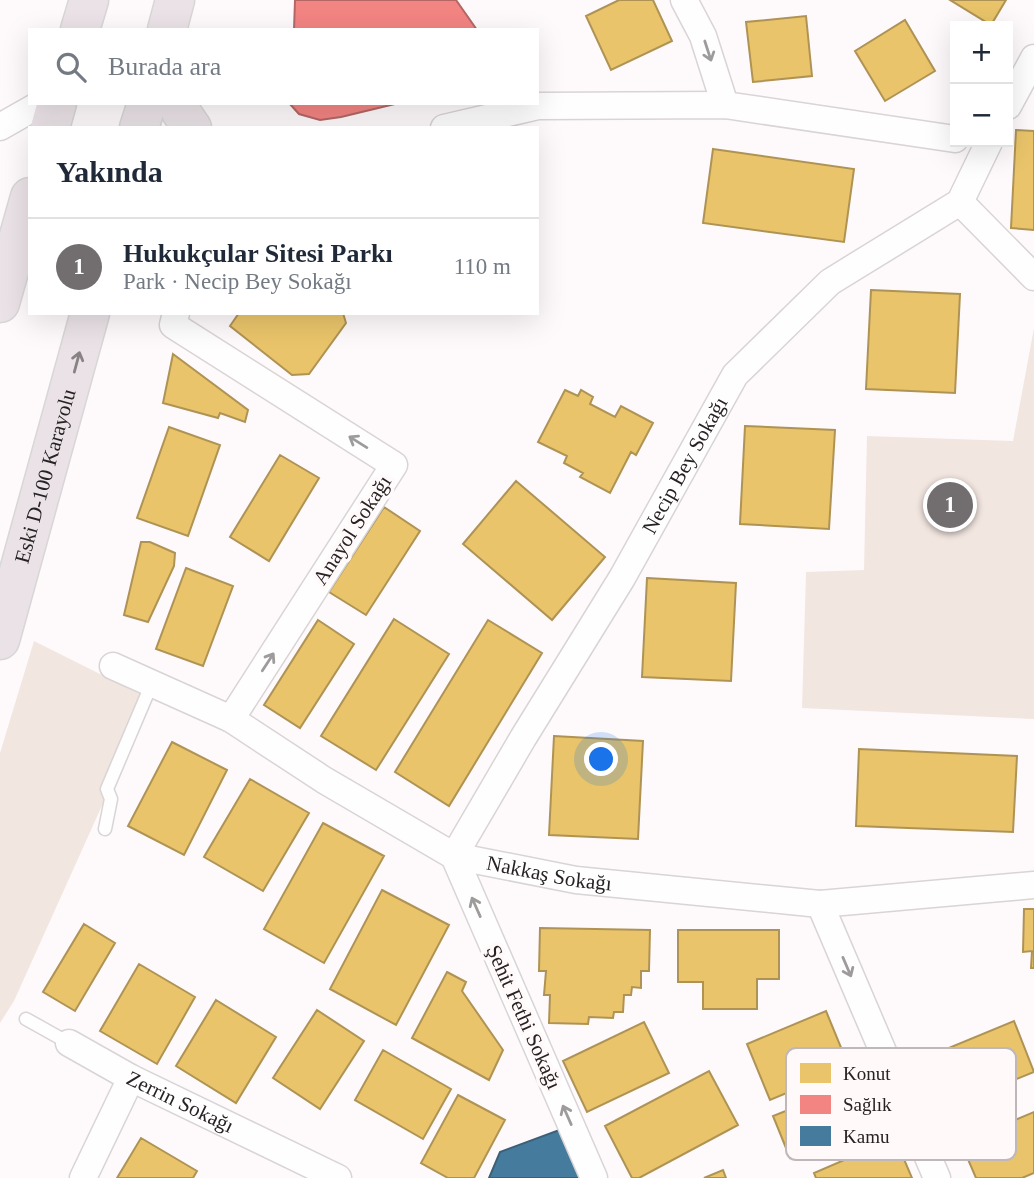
<!DOCTYPE html>
<html lang="tr">
<head>
<meta charset="utf-8">
<style>
	:root { --surface:#fff; --page:#f6f6f7; --text:#1f2937; --muted:#747a83; --line:#e0e1e3; --accent:#726e6f }
	body { margin:0; font-family:"Times New Roman",serif; background:var(--page); color:var(--text) }
	.controls { position:absolute; right:21px; top:21px; display:grid; overflow:hidden; border-radius:0px; box-shadow:0 7px 28px #0002 }
	.controls button { width:63px; height:63px; display:grid; place-items:center; padding:0; border:0; border-bottom:2px solid var(--line); background:var(--surface); color:var(--text); font:35px sans-serif }
	.you { position:absolute; left:602px; top:760px; width:24px; height:24px; margin:-18px; border:5px solid #fff; border-radius:50%; background:#1a73e8; box-shadow:0 0 0 10px #1a73e833 }
	.badge { display:grid; place-items:center; width:46px; height:46px; border-radius:50%; background:var(--accent); color:#fff; font-size:23px; font-weight:700 }
	.pin { position:absolute; translate:-50% -50%; border:4px solid #fff; box-shadow:0 2px 7px #0006 }
	.list { margin:0; padding:0; list-style:none }
	h2 { display:flex; justify-content:space-between; align-items:center; height:91px; margin:0; padding:0 28px; font-size:30px }
	h2 small { font-size:23px; font-weight:400; color:var(--muted) }
	.list li { display:grid; grid-template-columns:46px 1fr auto; gap:21px; align-items:center; box-sizing:border-box; height:98px; padding:0 28px; border-top:2px solid var(--line) }
	.list b { display:block; font-size:26px; white-space:nowrap }
	.list p { margin:0; font-size:23px; white-space:nowrap; color:var(--muted) }
	.list em { font-size:23px; font-style:normal; color:var(--muted) }
	.icon { flex:none; width:38px; height:38px; fill:none; stroke:currentColor; stroke-width:2; stroke-linecap:round; stroke-linejoin:round }
	.map { position:relative; flex:none; width:1034px; height:1178px; overflow:hidden }
	.search { position:absolute; background:var(--surface); box-shadow:0 7px 28px #0002; left:28px; top:28px; width:511px; height:77px; display:flex; align-items:center; gap:18px; box-sizing:border-box; padding:0 24px; border-radius:0px; color:var(--muted); font-size:26px }
	.panel { position:absolute; background:var(--surface); box-shadow:0 7px 28px #0002; left:28px; top:126px; width:511px; height:189px; border-radius:0px }
	.map>svg:first-child { display:block }
	.green { fill:#f2e6e0 }
	.homes { fill:#e9c46a; stroke:#af9355; stroke-width:2 }
	.health { fill:#f28482; stroke:#b56766; stroke-width:2 }
	.public { fill:#457b9d; stroke:#3c6078; stroke-width:2 }
	.lines { fill:none; stroke-linecap:round; stroke-linejoin:round }
	.service-casing { stroke:#d9d4d5; stroke-width:15 }
	.minor-casing { stroke:#d9d4d5; stroke-width:29 }
	.trunk-casing { stroke:#d8d6d6; stroke-width:41 }
	.service { stroke:#fffefe; stroke-width:12 }
	.minor { stroke:#fffefe; stroke-width:26 }
	.trunk { stroke:#eae2e6; stroke-width:38 }
	.oneway { stroke:#9e9b9b }
	.oneway2 { stroke:#888284 }
	.labels { text-anchor:middle; stroke-width:7; stroke-linejoin:round; paint-order:stroke }
	.street-label { font-size:21px; fill:#272223; stroke:#fff9fa }
	.key { fill:#fff9fa; stroke:#beb8ba; stroke-width:2 }
	.key-label { font-size:19px; fill:#272223 }
</style>
</head>
<body>
<div class="map">
<svg width="1034" height="1178" viewBox="0 0 1034 1178">
	<rect width="100%" height="100%" fill="#fefafb"/>
	<path class="green" d="M1034,328V719L802,708L806,572L864,570L867,436L1013,441Z
		M34,641L150,699L14,1001L0,1023V753Z"/>
	<path class="homes" d="M619,0H653L672,41L611,70L586,16Z
		M950,0H1006L991,25Z
		M806,16L812,76L753,82L746,22Z
		M905,20L935,71L885,101L855,51Z
		M1016,130L1034,131V230L1011,228Z
		M713,149L854,169L844,242L703,223Z
		M871,290L960,294L955,393L866,389Z
		M239,313H343L346,323L309,374L292,375L230,326Z
		M173,354L248,410L245,422L220,413L218,418L163,403Z
		M565,390L578,396L581,390L593,397L590,404L615,417L621,406L653,423L636,455L631,452L610,493L580,477L583,473L564,463L567,456L538,442Z
		M745,426L835,430L829,529L740,524Z
		M169,427L220,445L188,536L137,518Z
		M280,455L319,478L269,561L230,537Z
		M516,481L605,557L552,620L463,544Z
		M384,507L420,531L366,615L329,592Z
		M141,542H150L175,553L174,566L148,622L124,615Z
		M186,568L233,586L203,666L156,649Z
		M647,578L736,583L731,681L642,677Z
		M394,619L449,654L376,770L321,736Z
		M318,620L354,644L300,728L264,705Z
		M488,620L542,653L449,806L395,772Z
		M554,736L643,741L638,839L549,835Z
		M172,742L227,770L184,855L128,826Z
		M859,749L1017,756L1013,832L856,826Z
		M250,779L309,813L263,891L204,857Z
		M323,823L384,856L324,963L264,929Z
		M382,890L449,925L396,1025L330,989Z
		M1024,909H1034V968H1031L1032,951L1023,952Z
		M84,924L115,943L75,1011L43,992Z
		M540,928L650,930L649,971H641V988L632,987L631,995H624L623,1012H614L613,1018L589,1017L588,1024L549,1023L550,995H544L546,971H539Z
		M678,930H779V979H757V1009H703V982H678Z
		M139,964L195,997L157,1064L100,1031Z
		M447,972L466,982L462,991L503,1050L489,1080L412,1038Z
		M216,1000L276,1037L236,1103L176,1066Z
		M317,1010L364,1041L320,1109L273,1078Z
		M826,1011L849,1067L770,1100L747,1044Z
		M1014,1021L1034,1072L942,1109L922,1059Z
		M644,1022L669,1073L587,1112L563,1061Z
		M383,1050L451,1089L423,1139L355,1100Z
		M709,1071L738,1125L639,1178H632L605,1126Z
		M861,1074L883,1126L828,1148L826,1144L790,1158L773,1116L808,1102L806,1097Z
		M458,1095L505,1120L474,1178H448L421,1163Z
		M1034,1112V1173L1022,1178H976L961,1143Z
		M141,1138L197,1171L193,1178H117Z
		M895,1138L912,1178H816L814,1173Z
		M723,1170L726,1178H704Z"/>
	<path class="health" d="M295,0H456L477,30H294Z
		M289,103H399L341,117L320,120L299,114Z"/>
	<path class="public" d="M562,1129L582,1178H489L500,1152Z"/>
	<g class="lines">
		<defs>
			<path id="service" d="M105,829L111,799L107,789L152,683
				M26,1019L69,1043"/>
			<g id="minor">
				<path d="M684,0L703,36L725,105"/>
				<path d="M1008,106L1034,58"/>
				<path d="M0,127L42,103"/>
				<path d="M444,128L538,106L725,105L955,139"/>
				<path d="M960,202L1034,277"/>
				<path d="M176,313L173,325L394,465L231,719"/>
				<path id="s1" d="M113,666L231,719L324,780L454,856L576,880L820,904L1034,885"/>
				<path d="M820,904L937,1178"/>
				<path id="s2" d="M69,1043L131,1078L338,1178"/>
				<path d="M83,1178L131,1078"/>
				<path id="s3" d="M594,1178L454,856L523,738L622,578L735,375L830,282L960,202L989,142"/>
			</g>
			<g id="trunk">
				<path d="M80,30L89,0"/>
				<path d="M167,30L175,0"/>
				<path d="M178,103L181,112L192,128"/>
				<path d="M50,128L57,103"/>
				<path d="M139,128L147,103"/>
				<path d="M0,303L30,197"/>
				<path id="s4" d="M0,640L90,313"/>
			</g>
		</defs>
		<use href="#service" class="service-casing"/>
		<use href="#minor" class="minor-casing"/>
		<use href="#trunk" class="trunk-casing"/>
		<use href="#service" class="service"/>
		<use href="#minor" class="minor"/>
		<use href="#trunk" class="trunk"/>
	</g>
	<defs><path id="oneway-shaft" d="M-6 0H5M1.5-3L5.5 0L1.5 3" fill="none" stroke-width="1.6" stroke-linecap="round" stroke-linejoin="round" transform="scale(1.75)"/></defs>
	<g class="oneway">
		<use href="#oneway-shaft" transform="translate(708 51) rotate(72)"/>
		<use href="#oneway-shaft" transform="translate(358 442) rotate(-148)"/>
		<use href="#oneway-shaft" transform="translate(268 662) rotate(-57)"/>
		<use href="#oneway-shaft" transform="translate(476 907) rotate(-114)"/>
		<use href="#oneway-shaft" transform="translate(847 967) rotate(67)"/>
		<use href="#oneway-shaft" transform="translate(567 1115) rotate(-114)"/>
	</g>
	<use class="oneway2" href="#oneway-shaft" transform="translate(77 362) rotate(-75)"/>
	<g class="labels">
		<g class="street-label">
			<text dy="7" stroke="none"><textPath href="#s3" startOffset="805">Necip Bey Sokağı</textPath></text>
			<text dy="7" stroke="none"><textPath href="#s4" startOffset="170">Eski D-100 Karayolu</textPath></text>
			<text transform="translate(352 530) rotate(-57)" y="7">Anayol Sokağı</text>
			<text dy="7" stroke="none"><textPath href="#s1" startOffset="488">Nakkaş Sokağı</textPath></text>
			<text transform="translate(524 1017) rotate(66)" y="7">Şehit Fethi Sokağı</text>
			<text dy="7" stroke="none"><textPath href="#s2" startOffset="126">Zerrin Sokağı</textPath></text>
		</g>
	</g>
	<rect x="786" y="1048" width="230" height="112" rx="10" class="key"/>
	<rect x="800" y="1063" width="31" height="20" fill="#e9c46a"/>
	<rect x="800" y="1095" width="31" height="19" fill="#f28482"/>
	<rect x="800" y="1126" width="31" height="20" fill="#457b9d"/>
	<g class="key-label">
		<text x="843" y="1080">Konut</text>
		<text x="843" y="1111">Sağlık</text>
		<text x="843" y="1143">Kamu</text>
	</g>
</svg>
<div class="controls">
<button>+</button>
<button>−</button>
</div>
<div class="you"></div>
<div class="pin badge" style="left:950px;top:505px">1</div>
<div class="search"><svg class="icon" aria-label="search" viewBox="0 0 24 24"><circle cx="10" cy="10" r="6"/><path d="M15 15l6 6"/></svg>Burada ara</div>
<section class="panel">
<h2>Yakında<small></small></h2>
<ul class="list">
<li><span class="badge">1</span><div><b>Hukukçular Sitesi Parkı</b><p>Park · Necip Bey Sokağı</p></div><em>110 m</em></li>
</ul>
</section>
</div>
</body>
</html>
